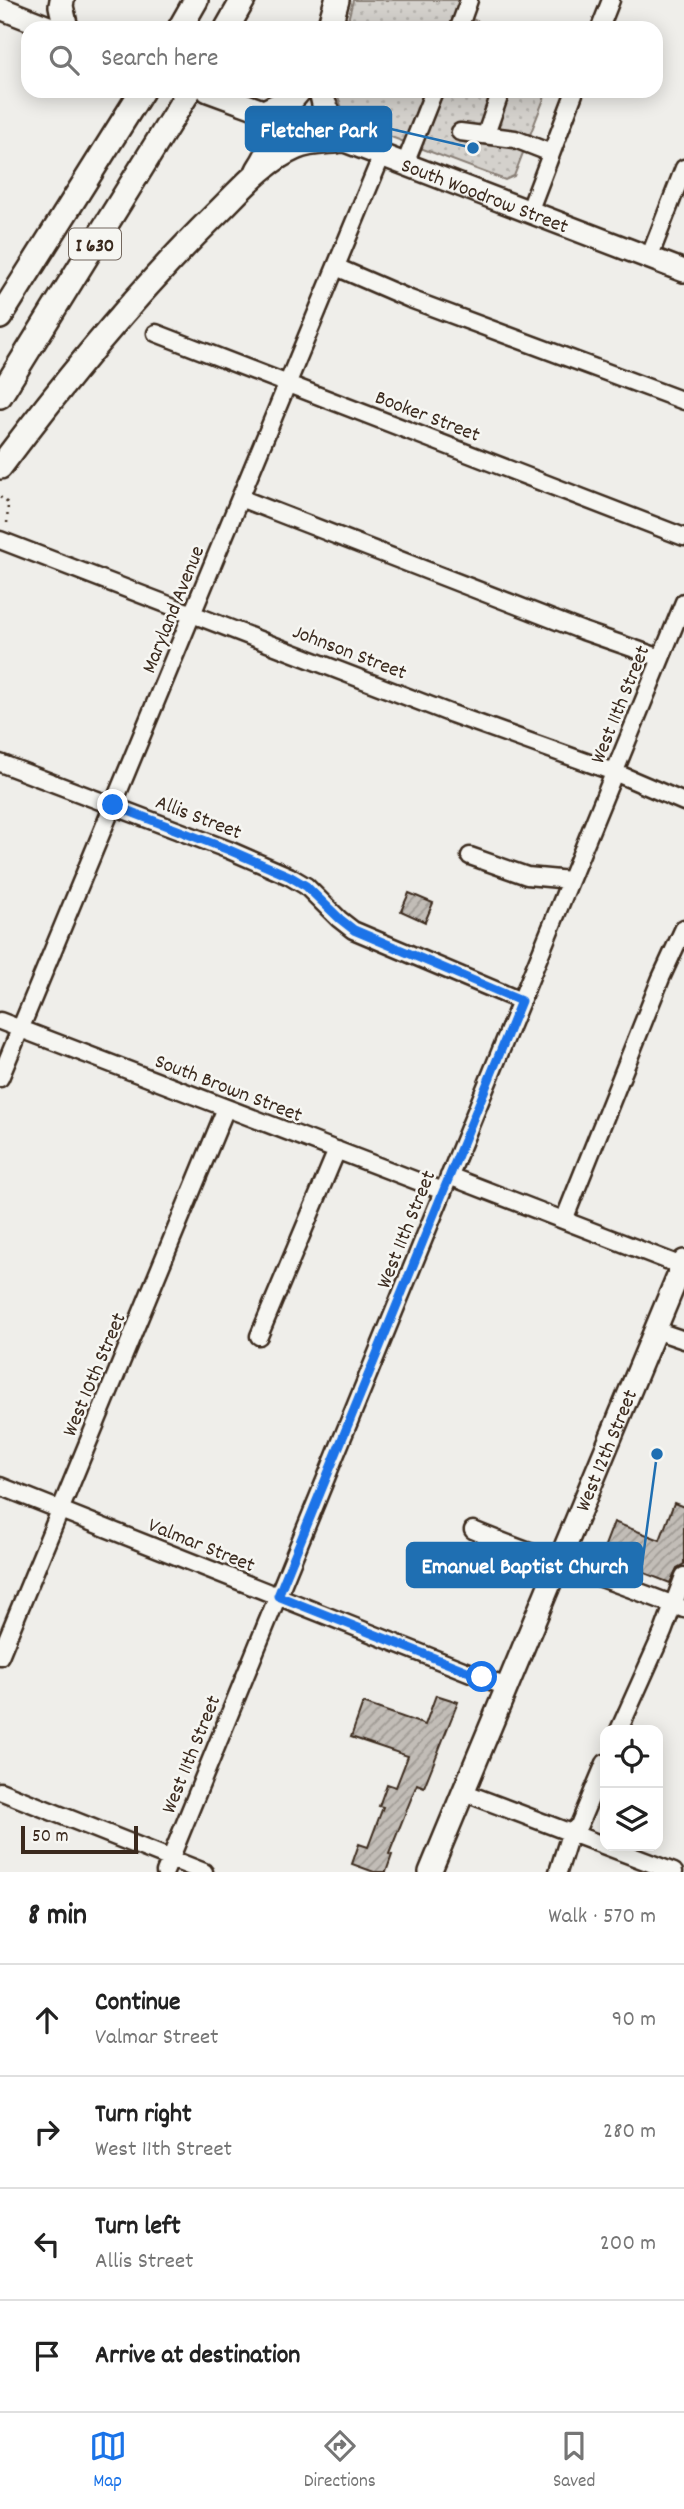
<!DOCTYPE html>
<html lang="en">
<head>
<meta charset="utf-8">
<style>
	:root { --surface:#fff; --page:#f2f2f2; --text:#222; --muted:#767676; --line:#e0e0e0; --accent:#1a73e8 }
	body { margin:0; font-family:Dekko,sans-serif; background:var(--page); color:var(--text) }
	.controls { position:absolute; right:21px; bottom:21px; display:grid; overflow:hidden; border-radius:14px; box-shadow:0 4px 18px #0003 }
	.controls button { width:63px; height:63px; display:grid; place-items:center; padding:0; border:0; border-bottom:2px solid var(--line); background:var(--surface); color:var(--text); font:35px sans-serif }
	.scale { position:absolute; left:21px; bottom:18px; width:117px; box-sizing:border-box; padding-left:7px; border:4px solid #3b2a1e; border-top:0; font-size:19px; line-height:24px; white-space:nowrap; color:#3b2a1e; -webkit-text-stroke:5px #f6f6f2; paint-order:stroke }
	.stop { position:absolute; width:21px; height:21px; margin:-16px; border:5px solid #1a73e8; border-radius:50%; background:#fff }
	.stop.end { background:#1a73e8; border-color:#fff; box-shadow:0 2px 7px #0008 }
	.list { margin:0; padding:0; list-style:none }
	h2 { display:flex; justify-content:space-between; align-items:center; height:91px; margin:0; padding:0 28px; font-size:30px }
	h2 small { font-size:23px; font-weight:400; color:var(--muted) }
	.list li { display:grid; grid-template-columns:46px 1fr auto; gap:21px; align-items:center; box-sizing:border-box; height:112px; padding:0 28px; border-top:2px solid var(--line) }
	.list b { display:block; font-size:26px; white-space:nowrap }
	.list p { margin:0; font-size:23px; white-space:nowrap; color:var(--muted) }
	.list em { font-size:23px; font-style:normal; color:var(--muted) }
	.icon { flex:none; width:38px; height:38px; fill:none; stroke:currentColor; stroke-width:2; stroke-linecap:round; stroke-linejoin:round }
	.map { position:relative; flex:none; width:684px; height:1872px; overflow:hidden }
	.search { position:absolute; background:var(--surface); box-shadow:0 4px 18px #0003; left:21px; right:21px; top:21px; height:77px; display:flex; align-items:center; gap:18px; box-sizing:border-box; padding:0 24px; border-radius:21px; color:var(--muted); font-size:26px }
	.sheet { height:539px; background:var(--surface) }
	nav { display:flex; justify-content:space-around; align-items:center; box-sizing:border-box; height:98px; border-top:2px solid var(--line); background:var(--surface); font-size:19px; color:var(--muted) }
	nav a { display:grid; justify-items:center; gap:4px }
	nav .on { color:var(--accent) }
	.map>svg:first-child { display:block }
	.park { fill:url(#park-dots); stroke:#887e75; stroke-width:2 }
	.building { fill:url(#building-hatch); stroke:#3b2a1e; stroke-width:2 }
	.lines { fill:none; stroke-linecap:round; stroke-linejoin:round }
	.minor-casing { stroke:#3b2a1e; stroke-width:21 }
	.major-casing { stroke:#3b2a1e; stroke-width:26 }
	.highway-casing { stroke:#3b2a1e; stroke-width:28 }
	.path { stroke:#3b2a1e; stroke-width:2.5; stroke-dasharray:2 5; stroke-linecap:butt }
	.minor { stroke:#f6f6f2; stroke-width:16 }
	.major { stroke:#f6f6f2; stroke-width:21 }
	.highway { stroke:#f6f6f2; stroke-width:23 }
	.route { stroke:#1a73e8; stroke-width:9 }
	.labels { text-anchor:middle; stroke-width:5; stroke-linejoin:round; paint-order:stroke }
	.shield { fill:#f6f6f2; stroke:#73675e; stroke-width:2 }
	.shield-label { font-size:19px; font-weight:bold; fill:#3b2a1e }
	.street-label { font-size:21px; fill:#3b2a1e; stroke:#f6f6f2 }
	.leader { fill:none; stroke:#1f6fb2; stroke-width:2.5 }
	.callout-dot { fill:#1f6fb2; stroke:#f6f6f2; stroke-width:2.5 }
	.callout { fill:#1f6fb2; stroke:#1f6fb2; stroke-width:2.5 }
	.callout-label { font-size:23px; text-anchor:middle; font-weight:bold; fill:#fff }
</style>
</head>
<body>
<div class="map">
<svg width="684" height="1872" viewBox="0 0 684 1872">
	<defs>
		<pattern id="park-dots" width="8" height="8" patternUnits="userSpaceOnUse" patternTransform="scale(1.75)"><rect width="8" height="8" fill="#d4d1cc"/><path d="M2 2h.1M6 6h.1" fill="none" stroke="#b7b4af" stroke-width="1.8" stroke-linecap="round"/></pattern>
		<pattern id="building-hatch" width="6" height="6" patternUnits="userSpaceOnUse" patternTransform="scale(1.75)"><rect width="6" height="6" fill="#c2bdb7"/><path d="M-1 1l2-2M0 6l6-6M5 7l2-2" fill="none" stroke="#9f9a94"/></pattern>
	</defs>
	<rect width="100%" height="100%" fill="#efeeea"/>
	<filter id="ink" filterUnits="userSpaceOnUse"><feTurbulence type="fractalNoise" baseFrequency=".0143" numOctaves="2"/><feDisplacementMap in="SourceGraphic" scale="14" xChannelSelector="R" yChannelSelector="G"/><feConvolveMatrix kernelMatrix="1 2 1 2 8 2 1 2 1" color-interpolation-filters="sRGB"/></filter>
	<g filter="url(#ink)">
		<path class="park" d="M353,0H469L463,16L496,28H346Z
			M336,91H547L514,176L505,180L346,120Z"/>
		<path class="building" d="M409,893L433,903L425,922L401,911Z
			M674,1503L684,1507V1564L677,1568L670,1583L601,1556L614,1522L660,1540Z
			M436,1695L458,1702L424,1787L417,1784L389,1854L392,1855L386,1872H374L352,1864L359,1844L368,1847L383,1807L379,1806L387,1784L396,1787L408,1756L351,1737L363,1703L425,1725Z"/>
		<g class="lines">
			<defs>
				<path id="minor" d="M459,28L469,0
					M600,28L611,0
					M460,132L515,139L551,153
					M486,134L501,91
					M405,164L434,91
					M529,212L575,91
					M649,258L684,168
					M336,267L410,299L684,401
					M156,333L684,537
					M240,498L583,631L661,658
					M0,540L452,714L614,772L684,802
					M0,763L229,850L289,876L306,886L339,919L353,930L521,1001
					M470,856L527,876L570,880
					M0,1021L443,1191
					M0,1078L382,155
					M449,1176L682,1266
					M564,1220L661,978L684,928
					M655,1330L684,1340
					M259,1336L337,1150
					M0,1486L506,1687
					M473,1530C543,1559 614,1581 684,1609
					M0,1656L226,1108
					M619,1730L663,1632L684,1576
					M0,1791L204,1872
					M463,1792L674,1872
					M165,1872L684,602
					M558,1872L570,1834L579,1825L605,1763"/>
				<g id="major">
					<path d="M0,8L51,28"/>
					<path id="s1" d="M208,91L342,140L684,271"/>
					<path id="s2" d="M430,1872L684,1261"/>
				</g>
				<path id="highway" d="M62,0L61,6L66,28
					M180,28L196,0
					M227,28L243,0
					M329,28L337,0
					M258,170C273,147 276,138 264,112L293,98L299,91
					M0,317L142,91
					M0,396L189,91
					M0,467C66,379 136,293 214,216C239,192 263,162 295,148C309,141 327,142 342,140L324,104L321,91"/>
			</defs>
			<use href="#minor" class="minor-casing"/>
			<use href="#major" class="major-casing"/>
			<use href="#highway" class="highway-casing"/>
			<path class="path" d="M0,497L8,503L7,525"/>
			<use href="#minor" class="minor"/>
			<use href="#major" class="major"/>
			<use href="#highway" class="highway"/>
		</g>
	</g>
	<g class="lines" filter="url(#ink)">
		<path class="route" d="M113,805L229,850L289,876L306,886L340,919L354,930L521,1001L278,1596L482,1677"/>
	</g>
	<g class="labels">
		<rect class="shield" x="69" y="228.5" width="52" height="31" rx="5"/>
		<g class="shield-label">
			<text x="95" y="251">I 630</text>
		</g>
		<g class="street-label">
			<text dy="7" stroke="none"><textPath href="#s1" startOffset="296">South Woodrow Street</textPath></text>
			<text transform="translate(428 415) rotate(21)" y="7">Booker Street</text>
			<text transform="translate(172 609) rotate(-68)" y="7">Maryland Avenue</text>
			<text transform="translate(350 651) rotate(21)" y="7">Johnson Street</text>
			<text transform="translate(619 704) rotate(-68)" y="7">West 11th Street</text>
			<text transform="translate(199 816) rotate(21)" y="7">Allis Street</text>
			<text transform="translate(229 1087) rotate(21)" y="7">South Brown Street</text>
			<text transform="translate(405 1229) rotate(-68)" y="7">West 11th Street</text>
			<text transform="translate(93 1374) rotate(-67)" y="7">West 10th Street</text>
			<text dy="7" stroke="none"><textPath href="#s2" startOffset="457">West 12th Street</textPath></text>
			<text transform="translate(202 1544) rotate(22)" y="7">Valmar Street</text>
			<text transform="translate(190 1754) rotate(-68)" y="7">West 11th Street</text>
		</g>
	</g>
	<path class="leader" d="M473 148L391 129M657 1454L642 1565"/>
	<g class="callout-dot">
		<circle cx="473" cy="148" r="7"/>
		<circle cx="657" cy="1454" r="7"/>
	</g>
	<g class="callout">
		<rect x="246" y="107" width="145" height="44" rx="7"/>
		<rect x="407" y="1543" width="235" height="44" rx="7"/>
	</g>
	<g class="callout-label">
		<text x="319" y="137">Fletcher Park</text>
		<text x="525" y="1573">Emanuel Baptist Church</text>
	</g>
</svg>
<div class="controls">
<button><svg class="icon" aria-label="locate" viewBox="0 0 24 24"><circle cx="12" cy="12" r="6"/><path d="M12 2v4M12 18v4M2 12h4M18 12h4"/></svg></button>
<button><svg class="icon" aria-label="layers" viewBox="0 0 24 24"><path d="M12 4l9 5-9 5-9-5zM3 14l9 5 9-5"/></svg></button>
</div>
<div class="scale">50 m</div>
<div class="stop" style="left:482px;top:1677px"></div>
<div class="stop end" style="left:113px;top:805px"></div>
<div class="search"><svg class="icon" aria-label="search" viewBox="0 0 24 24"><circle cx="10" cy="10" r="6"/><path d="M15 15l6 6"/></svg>Search here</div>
</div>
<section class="sheet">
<h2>8 min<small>Walk · 570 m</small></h2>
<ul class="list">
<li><svg class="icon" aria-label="ahead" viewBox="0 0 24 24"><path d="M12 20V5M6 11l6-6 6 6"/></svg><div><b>Continue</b><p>Valmar Street</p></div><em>90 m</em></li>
<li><svg class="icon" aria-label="right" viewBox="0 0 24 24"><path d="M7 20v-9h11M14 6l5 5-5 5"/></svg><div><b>Turn right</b><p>West 11th Street</p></div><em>280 m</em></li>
<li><svg class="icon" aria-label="left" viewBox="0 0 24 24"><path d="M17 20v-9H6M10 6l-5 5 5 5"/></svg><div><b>Turn left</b><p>Allis Street</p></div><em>200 m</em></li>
<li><svg class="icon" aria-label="arrive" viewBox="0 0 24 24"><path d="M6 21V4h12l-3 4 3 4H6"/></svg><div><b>Arrive at destination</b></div></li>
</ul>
</section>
<nav>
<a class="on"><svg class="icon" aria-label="map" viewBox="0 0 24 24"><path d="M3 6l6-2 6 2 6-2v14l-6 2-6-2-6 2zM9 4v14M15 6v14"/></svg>Map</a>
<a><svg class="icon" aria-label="directions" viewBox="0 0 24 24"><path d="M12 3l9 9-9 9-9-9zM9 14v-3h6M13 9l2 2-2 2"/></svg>Directions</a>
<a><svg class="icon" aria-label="saved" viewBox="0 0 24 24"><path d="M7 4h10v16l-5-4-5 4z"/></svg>Saved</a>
</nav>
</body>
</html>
